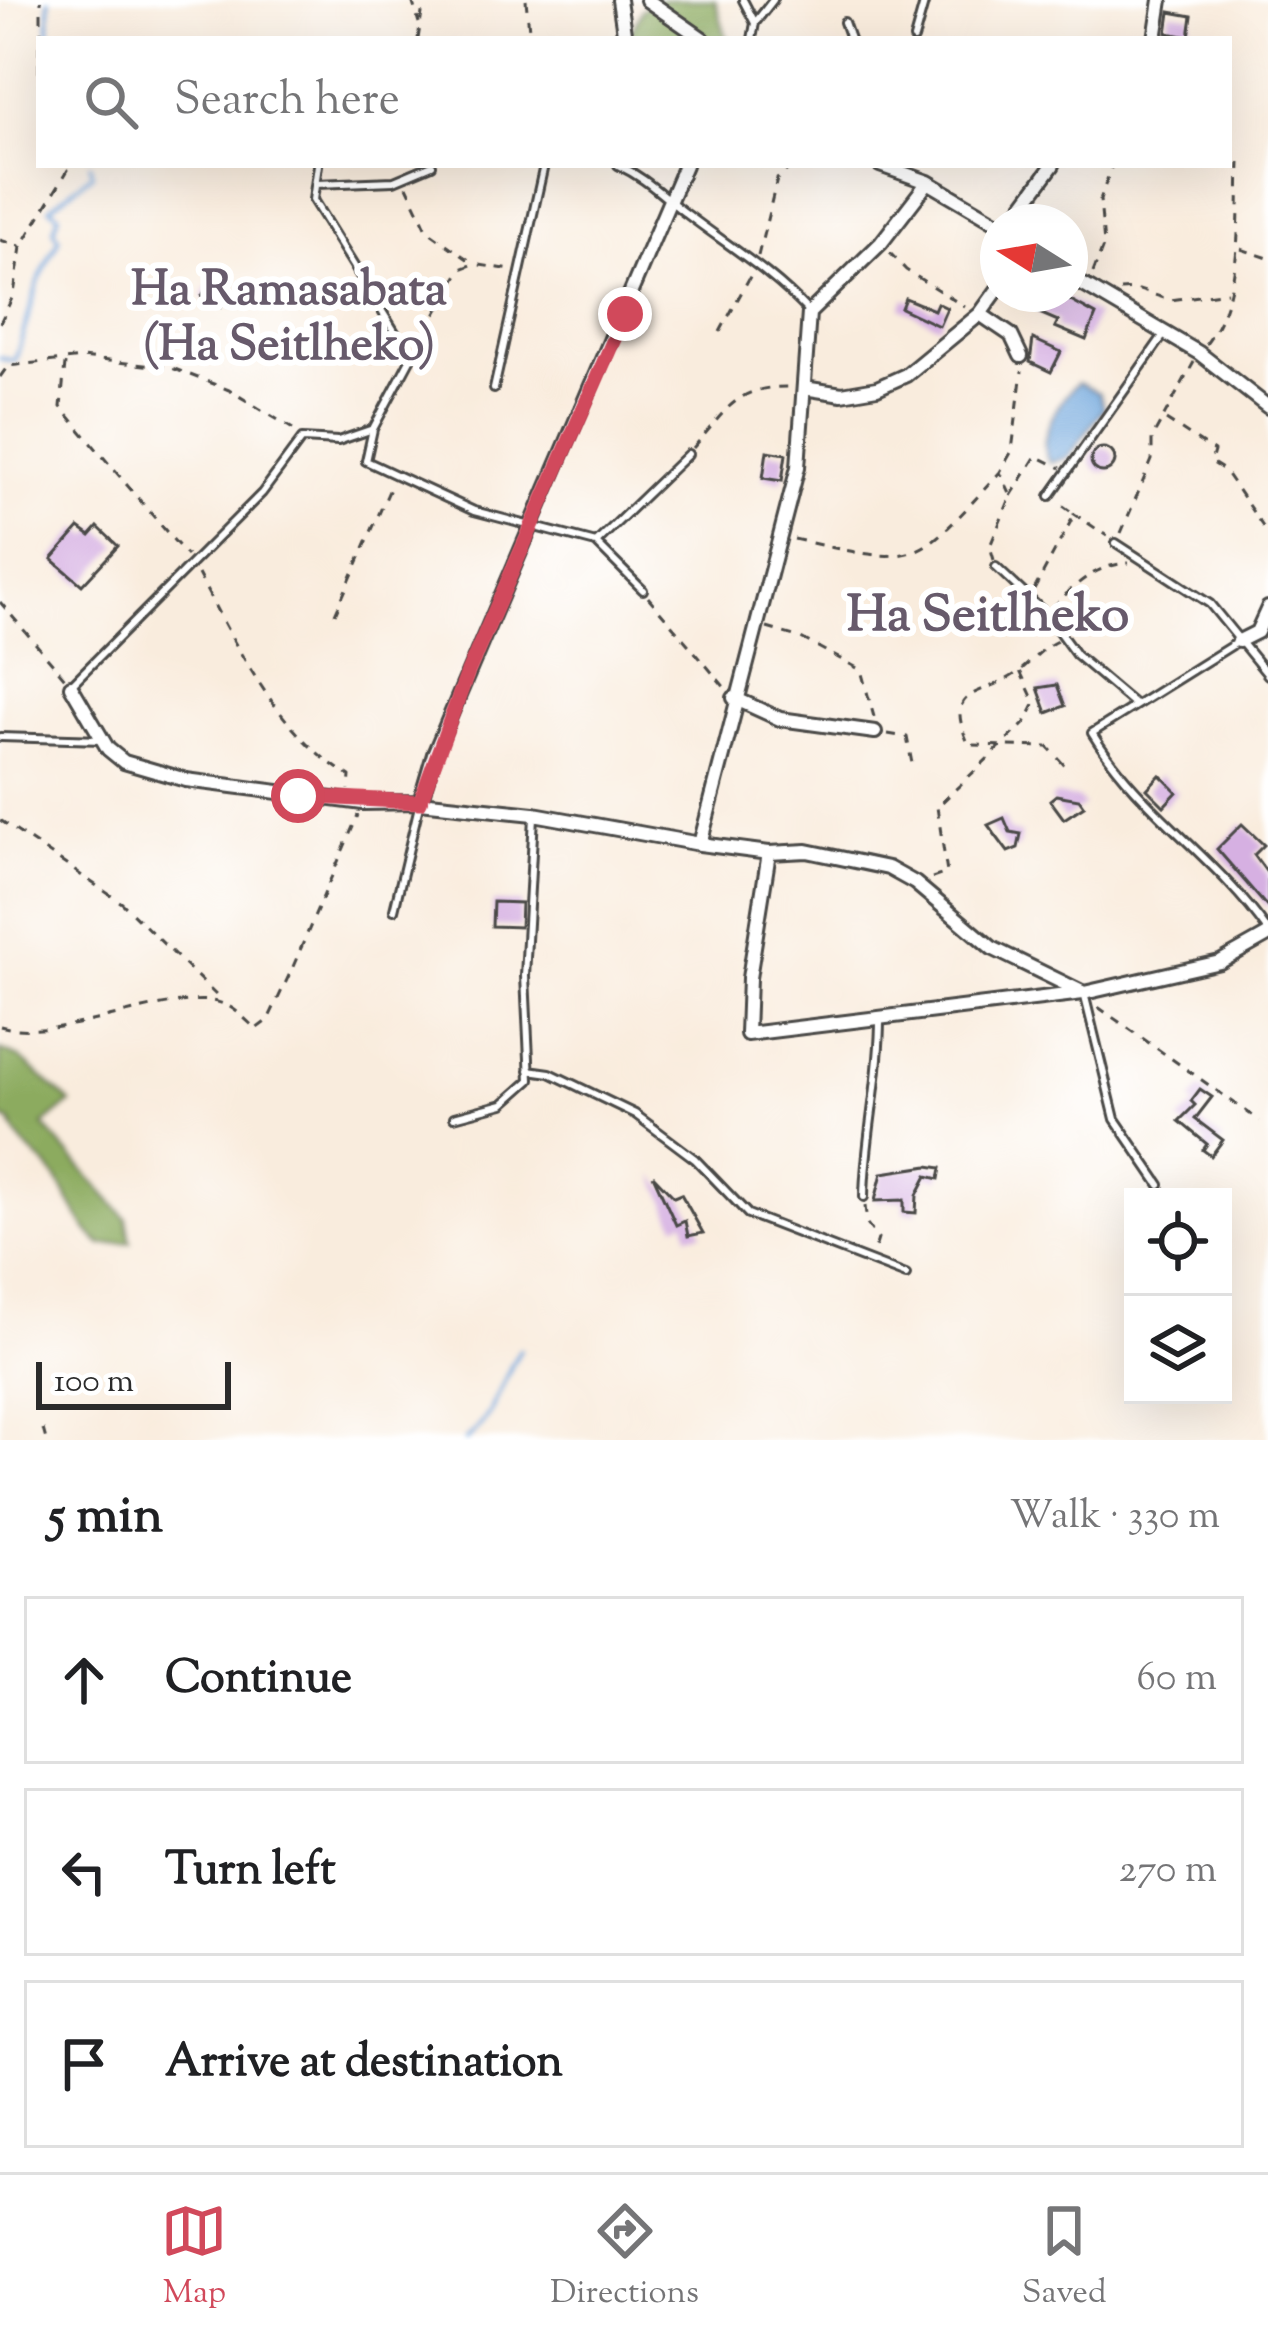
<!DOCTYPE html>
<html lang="en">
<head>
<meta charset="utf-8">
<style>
	:root { --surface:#fff; --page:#f6f6f6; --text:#202124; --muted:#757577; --line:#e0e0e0; --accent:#d1495b }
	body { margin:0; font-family:"Sorts Mill Goudy",serif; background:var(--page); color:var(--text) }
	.controls { position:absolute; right:36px; bottom:36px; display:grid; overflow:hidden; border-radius:0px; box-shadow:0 12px 48px #0002 }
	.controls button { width:108px; height:108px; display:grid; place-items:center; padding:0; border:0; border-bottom:3px solid var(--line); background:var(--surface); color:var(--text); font:60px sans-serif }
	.compass { position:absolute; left:980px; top:204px; width:108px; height:108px; border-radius:50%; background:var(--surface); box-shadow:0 12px 48px #0002; rotate:281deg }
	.scale { position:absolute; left:36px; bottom:30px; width:195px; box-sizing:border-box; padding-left:12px; border:6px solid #2b2b2b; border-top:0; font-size:33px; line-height:42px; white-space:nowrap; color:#2b2b2b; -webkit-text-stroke:9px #fff; paint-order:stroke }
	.stop { position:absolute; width:36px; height:36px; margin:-27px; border:9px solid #d1495b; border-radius:50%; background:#fff }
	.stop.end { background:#d1495b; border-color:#fff; box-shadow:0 3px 12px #0008 }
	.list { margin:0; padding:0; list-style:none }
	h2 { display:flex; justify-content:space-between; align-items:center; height:156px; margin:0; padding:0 48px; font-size:51px }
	h2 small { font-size:39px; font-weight:400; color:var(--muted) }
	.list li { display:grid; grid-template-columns:78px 1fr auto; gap:36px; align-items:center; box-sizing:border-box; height:168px; margin:0 24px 24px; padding:0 24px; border:3px solid var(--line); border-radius:0px }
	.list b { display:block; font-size:45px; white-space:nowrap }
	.list em { font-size:39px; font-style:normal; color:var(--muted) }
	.icon { flex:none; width:66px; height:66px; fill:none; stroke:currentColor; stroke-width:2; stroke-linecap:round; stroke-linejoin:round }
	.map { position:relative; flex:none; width:1268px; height:1440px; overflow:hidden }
	.search { position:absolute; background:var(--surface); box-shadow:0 12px 48px #0002; left:36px; right:36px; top:36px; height:132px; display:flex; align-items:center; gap:30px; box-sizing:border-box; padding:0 42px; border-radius:0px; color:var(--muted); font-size:45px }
	.sheet { height:732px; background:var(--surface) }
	nav { display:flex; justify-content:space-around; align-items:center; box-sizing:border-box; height:168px; border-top:3px solid var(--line); background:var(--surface); font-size:33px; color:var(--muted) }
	nav a { display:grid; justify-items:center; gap:6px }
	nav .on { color:var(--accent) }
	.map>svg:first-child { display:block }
	.forest { fill:#8cab5f; stroke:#5c6b45; stroke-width:3 }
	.water { fill:#6ba3da; stroke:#4b6782; stroke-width:3 }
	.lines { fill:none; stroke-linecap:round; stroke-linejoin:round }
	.stream { stroke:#6ba3da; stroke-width:4.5 }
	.building { fill:#d6b0e2 }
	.service-casing { stroke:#4a4846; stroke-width:12 }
	.minor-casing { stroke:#4a4846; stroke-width:18 }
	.path { stroke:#4a4846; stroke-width:3; stroke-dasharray:9 9; stroke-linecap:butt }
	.service { stroke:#fff; stroke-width:6 }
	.minor { stroke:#fff; stroke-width:12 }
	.route { stroke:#d1495b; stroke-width:15 }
	.labels { text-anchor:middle; stroke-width:12; stroke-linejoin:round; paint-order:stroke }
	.neighbourhood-label { font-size:48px; font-weight:bold; fill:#675a6b; stroke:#fff }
	.quarter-label { font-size:51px; font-weight:bold; fill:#675a6b; stroke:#fff }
</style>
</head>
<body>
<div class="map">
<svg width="1268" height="1440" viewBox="0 0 1268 1440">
	<rect width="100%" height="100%" fill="#fff"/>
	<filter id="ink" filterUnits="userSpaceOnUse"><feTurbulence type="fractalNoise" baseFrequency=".00833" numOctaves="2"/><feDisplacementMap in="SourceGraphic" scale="24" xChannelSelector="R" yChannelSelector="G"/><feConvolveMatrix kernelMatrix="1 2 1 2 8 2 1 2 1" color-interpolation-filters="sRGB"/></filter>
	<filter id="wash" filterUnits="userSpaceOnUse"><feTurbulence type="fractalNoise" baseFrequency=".004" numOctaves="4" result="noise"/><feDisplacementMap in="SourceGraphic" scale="48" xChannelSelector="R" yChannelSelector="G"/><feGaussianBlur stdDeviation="2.7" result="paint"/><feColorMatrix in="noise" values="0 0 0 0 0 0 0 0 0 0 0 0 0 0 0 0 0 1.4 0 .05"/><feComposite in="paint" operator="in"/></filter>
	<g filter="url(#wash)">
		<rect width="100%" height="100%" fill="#f9ecdd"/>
		<path class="forest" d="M660,0H715L727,39H636L631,32L642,9Z
			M0,1050L20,1058L71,1103L43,1125L127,1219L131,1242L102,1245C78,1226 71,1197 53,1174C37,1153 20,1148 11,1122L0,1117Z"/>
		<path class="water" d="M1078,383L1099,393L1104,408L1068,458L1050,462C1033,442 1060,397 1078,383Z"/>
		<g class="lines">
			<path class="stream" d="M49,39V0
				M0,358L15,361L39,280L59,239L54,230L59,214L50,208L92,174L90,165
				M465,1440C495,1420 500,1381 520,1350"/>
		</g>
		<g id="blocks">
			<path class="building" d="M1170,12L1192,16L1189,37L1167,33Z
				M217,271L231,280L221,307L202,296Z
				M1010,294H1058L1096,315L1086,340L1055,327L1058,321L1037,312L1040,307Z
				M905,298L934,310L937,303L947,308L939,326L901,308Z
				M1033,339L1061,352L1051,372L1030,362Z
				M1091 460a12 12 0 1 1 24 0a12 12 0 1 1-24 0Z
				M767,451L786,454L782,481L763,478Z
				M98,527L118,546L82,585L52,559L79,528L90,536Z
				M1057,685L1065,706L1047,713L1038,688Z
				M1160,775L1177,792L1164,806L1147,789Z
				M1056,795L1079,799L1084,806L1064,819L1050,800Z
				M1004,818L1010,832L1021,834L1018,848L1008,852L988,825Z
				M1242,824L1264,845L1254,855L1268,874V908L1217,849Z
				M493,902L521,903L520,927L492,926Z
				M1200,1089L1212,1097L1195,1119L1223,1140L1211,1156L1203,1150L1207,1144L1179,1121L1195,1105L1191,1101Z
				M928,1166L941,1168L939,1179L927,1176L917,1195L916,1213L904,1212V1200L875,1201L882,1173Z
				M653,1175L674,1197L681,1194L703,1233L688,1236L685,1221L676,1225Z"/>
		</g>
	</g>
	<g filter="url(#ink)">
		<use href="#blocks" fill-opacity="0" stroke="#4a4846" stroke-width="3"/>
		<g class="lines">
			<defs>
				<path id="service" d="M743,0L755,23
					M844,22L850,39
					M752,39L755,23L773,0
					M914,39L925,0
					M318,165L313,200L411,358L373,429L366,461L474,511L596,543L643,590
					M618,165C648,179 663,197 688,215C730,247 772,272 809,312
					M316,184L394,181L432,165
					M494,389L544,165
					M1050,496L1163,336
					M596,543L688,454
					M1116,543L1210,604L1268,675
					M996,567L1046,614L1076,655L1134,704
					M1239,641L1092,733C1140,812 1215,855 1268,931
					M72,684L262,493L302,439L338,441L373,429
					M0,737L103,740
					M394,910L420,802
					M1084,993L1115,1119L1160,1185
					M529,1070L550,1073L635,1114L695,1159L748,1214L906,1275
					M454,1117L503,1104L530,1080L525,976L534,817
					M864,1197C865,1137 880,1080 880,1020"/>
				<path id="minor" d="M619,0L625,39
					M647,0L703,39
					M1155,39L1161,0
					M880,165L928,182L998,223
					M1011,222L1053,165
					M1070,277L1199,353L1268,407
					M980,314L1011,335L1021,356
					M804,388L842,394L877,388L906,375L980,314L998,289
					M1239,641L1257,632L1268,608
					M71,686L108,749L124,762L186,780L363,803L420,802L534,814L700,844L798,467L809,313L881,243L928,182
					M734,698L780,719L875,732
					M420,802L434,754L685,165
					M700,844L769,853L807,851L888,868L915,883L992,948L1084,993L1220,962L1268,935
					M769,853L749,978L747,1034L1083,993"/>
			</defs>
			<use href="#service" class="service-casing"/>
			<use href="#minor" class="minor-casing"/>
			<path class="path" d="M412,0L419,23
				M526,0L530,39
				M41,39V0
				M418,39L424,0
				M39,45V84
				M407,186L428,231L473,263
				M0,240L20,246
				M1241,249L1268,258
				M890,253L906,270L965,307
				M758,256L777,179L793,165
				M1093,273L1104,244L1100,200L1112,165
				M1120,290L1136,289L1170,300L1227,292
				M0,323L14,294L21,247L71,165
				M720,332L753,271
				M1206,344C1243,295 1238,220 1240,162
				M418,346L461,269L474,264L511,270
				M65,364L61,407L187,556
				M0,377L8,366L82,358L172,368L229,390L298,432
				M1166,420L1214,451L1211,462L1224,470L1268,534
				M693,448C726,411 735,386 789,387
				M1011,496L1036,456L1061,468
				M1073,513L1107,536
				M1121,533L1152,460V438L1194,362
				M794,539C921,568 914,566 1000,472
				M994,560L990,546L1011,496L1000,472L1012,451L1022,371
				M198,574C234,643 281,738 350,776L349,790
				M1034,590L1071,521L1073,513L1059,503
				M648,597L727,690
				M0,602L65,678
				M1052,608C1075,585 1094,565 1129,563
				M335,614L392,484
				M767,628L801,638L861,670L874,717
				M1057,641C1040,649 1033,661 1018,672C984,698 941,684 969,745L1048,747L1066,767
				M888,734L907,737L913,769
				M0,820L122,903L222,1001
				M932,878L947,873L937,807L1025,723L1035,703L1020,671
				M1098,1007L1260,1121
				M0,1026C64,1044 181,984 226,1005C236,1009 247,1021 256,1029L268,1020L292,969L358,815
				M865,1206L867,1224L878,1239L874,1252
				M43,1429L46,1440"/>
			<use href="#service" class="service"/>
			<use href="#minor" class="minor"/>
		</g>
	</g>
	<g class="lines" filter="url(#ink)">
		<path class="route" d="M298,796L420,802L468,672L625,314"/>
	</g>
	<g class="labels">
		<g class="neighbourhood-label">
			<text x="289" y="304">Ha Ramasabata<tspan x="289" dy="55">(Ha Seitlheko)</tspan></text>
		</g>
		<g class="quarter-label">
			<text x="988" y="630">Ha Seitlheko</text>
		</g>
	</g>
</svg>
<div class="controls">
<button><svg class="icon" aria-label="locate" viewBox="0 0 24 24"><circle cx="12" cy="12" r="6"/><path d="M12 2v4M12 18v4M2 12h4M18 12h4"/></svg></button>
<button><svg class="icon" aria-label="layers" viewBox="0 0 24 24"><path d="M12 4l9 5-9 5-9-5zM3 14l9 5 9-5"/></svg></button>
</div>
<svg class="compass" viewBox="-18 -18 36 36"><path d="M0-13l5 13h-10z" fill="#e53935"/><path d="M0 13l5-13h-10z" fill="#757577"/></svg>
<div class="scale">100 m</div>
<div class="stop" style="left:298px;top:796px"></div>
<div class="stop end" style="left:625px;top:314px"></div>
<div class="search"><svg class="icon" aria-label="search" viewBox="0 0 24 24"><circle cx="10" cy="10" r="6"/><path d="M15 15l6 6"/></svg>Search here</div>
</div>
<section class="sheet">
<h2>5 min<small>Walk · 330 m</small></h2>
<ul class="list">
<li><svg class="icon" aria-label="ahead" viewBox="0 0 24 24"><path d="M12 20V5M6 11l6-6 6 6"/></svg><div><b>Continue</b></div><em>60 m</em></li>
<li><svg class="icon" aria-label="left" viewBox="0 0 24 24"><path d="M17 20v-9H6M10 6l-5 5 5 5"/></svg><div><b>Turn left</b></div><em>270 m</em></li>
<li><svg class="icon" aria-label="arrive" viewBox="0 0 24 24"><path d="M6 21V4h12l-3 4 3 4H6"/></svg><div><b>Arrive at destination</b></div></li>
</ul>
</section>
<nav>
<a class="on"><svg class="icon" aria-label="map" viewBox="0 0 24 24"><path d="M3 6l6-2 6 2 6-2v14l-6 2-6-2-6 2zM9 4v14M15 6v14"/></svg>Map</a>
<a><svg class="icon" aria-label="directions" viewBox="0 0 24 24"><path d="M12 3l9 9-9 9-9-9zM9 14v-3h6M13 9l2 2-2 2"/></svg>Directions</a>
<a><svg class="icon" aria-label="saved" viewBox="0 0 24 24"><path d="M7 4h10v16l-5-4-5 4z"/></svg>Saved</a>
</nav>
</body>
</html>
